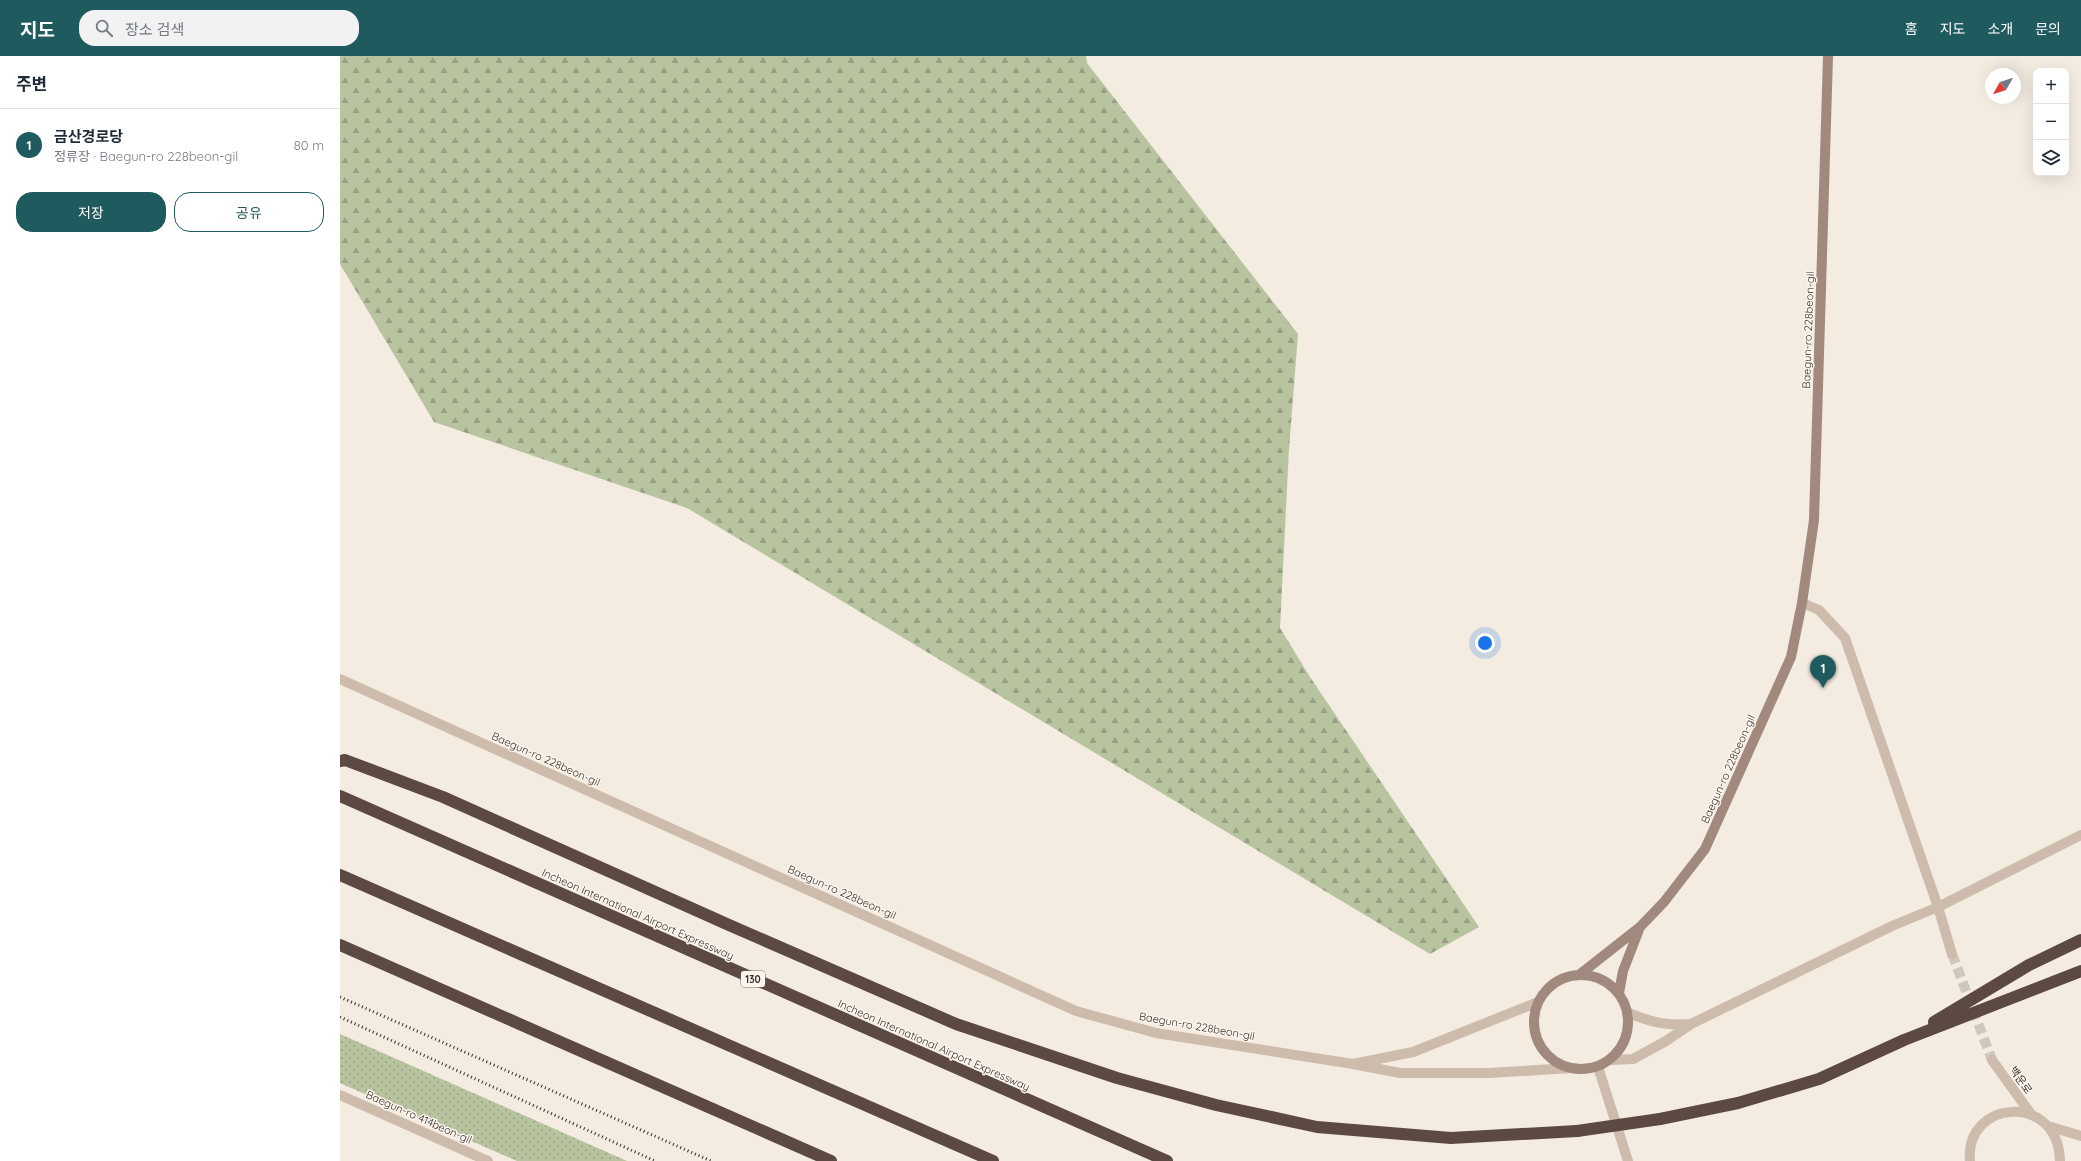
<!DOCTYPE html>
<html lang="ko">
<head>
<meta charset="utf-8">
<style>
	:root { --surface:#fff; --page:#f2f2f3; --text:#1f2937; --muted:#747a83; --line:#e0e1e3; --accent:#1f5a5e }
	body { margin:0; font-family:Quicksand,"Noto Sans KR",sans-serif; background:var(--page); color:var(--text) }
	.controls { position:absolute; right:12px; top:12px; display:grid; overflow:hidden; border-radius:8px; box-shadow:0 4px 16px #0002 }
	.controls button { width:36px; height:36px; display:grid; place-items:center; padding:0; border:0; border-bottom:1px solid var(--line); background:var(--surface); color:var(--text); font:20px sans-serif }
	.compass { position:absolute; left:1645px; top:12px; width:36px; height:36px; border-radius:50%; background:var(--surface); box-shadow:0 4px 16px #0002; rotate:231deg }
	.you { position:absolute; left:1145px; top:587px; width:14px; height:14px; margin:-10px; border:3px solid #fff; border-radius:50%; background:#1a73e8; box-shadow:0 0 0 6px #1a73e833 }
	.badge { display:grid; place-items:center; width:26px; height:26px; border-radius:50%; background:var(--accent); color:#fff; font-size:13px; font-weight:700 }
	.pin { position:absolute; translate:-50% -33px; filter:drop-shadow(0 1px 2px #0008) }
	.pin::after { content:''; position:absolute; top:21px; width:14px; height:12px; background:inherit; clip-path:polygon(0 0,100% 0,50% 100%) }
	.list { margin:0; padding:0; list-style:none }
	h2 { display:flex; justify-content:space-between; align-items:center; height:52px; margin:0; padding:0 16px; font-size:17px }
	h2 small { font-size:13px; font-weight:400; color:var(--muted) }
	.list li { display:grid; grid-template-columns:26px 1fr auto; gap:12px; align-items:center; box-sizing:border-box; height:72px; padding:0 16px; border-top:1px solid var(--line) }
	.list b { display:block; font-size:15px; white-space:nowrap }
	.list p { margin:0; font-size:13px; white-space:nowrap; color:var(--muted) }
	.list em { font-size:13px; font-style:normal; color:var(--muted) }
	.actions { display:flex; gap:8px; padding:12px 16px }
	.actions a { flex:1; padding:9px 0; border:1px solid var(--accent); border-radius:16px; text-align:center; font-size:14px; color:var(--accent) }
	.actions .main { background:var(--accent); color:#fff }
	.icon { flex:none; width:22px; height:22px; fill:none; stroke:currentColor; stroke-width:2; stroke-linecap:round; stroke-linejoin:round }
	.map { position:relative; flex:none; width:1741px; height:1105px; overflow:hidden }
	header { display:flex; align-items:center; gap:24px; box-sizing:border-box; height:56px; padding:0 20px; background:var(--accent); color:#fff }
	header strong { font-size:19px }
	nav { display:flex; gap:22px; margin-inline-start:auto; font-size:14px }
	.search { width:280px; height:36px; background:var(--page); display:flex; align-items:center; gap:10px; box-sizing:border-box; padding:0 14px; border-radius:16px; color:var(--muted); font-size:15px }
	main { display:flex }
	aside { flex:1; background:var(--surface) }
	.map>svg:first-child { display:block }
	.grass { fill:url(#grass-dots) }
	.forest { fill:url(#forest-firs) }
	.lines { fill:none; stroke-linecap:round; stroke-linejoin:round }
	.street-tunnel { stroke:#cfc6bd; stroke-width:10; stroke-dasharray:10 5; stroke-linecap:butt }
	.street { stroke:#cdbbac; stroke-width:10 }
	.secondary { stroke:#a18a7d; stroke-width:10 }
	.highway { stroke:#5c4a42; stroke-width:12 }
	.rail { stroke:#3b302b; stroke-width:3; stroke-dasharray:1 3; stroke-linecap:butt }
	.highway-bridge { stroke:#5c4a42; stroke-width:12 }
	.labels { text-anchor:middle; stroke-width:3; stroke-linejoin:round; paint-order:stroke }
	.shield { fill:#fbf5ee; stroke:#756b66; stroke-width:1 }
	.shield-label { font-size:10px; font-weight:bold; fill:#3b302b }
	.street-label { font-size:11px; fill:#3b302b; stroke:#fbf5ee }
</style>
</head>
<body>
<header>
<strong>지도</strong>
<div class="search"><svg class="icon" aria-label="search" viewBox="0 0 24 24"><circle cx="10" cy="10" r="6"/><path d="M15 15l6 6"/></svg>장소 검색</div>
<nav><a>홈</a><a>지도</a><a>소개</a><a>문의</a></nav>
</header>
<main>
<aside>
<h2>주변<small></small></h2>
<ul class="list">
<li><span class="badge">1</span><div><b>금산경로당</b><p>정류장 · Baegun-ro 228beon-gil</p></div><em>80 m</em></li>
</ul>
<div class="actions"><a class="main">저장</a><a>공유</a></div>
</aside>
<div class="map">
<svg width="1741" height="1105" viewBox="0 0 1741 1105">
	<defs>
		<pattern id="grass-dots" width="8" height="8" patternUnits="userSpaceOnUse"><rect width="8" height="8" fill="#b8c4a0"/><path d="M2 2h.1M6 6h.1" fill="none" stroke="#97a083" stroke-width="1.8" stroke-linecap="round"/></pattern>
		<pattern id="forest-firs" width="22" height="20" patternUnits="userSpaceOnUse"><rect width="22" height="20" fill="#b8c4a0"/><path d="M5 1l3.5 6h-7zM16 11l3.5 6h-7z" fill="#97a083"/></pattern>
	</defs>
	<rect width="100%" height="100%" fill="#f4ebe1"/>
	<path class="grass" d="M0,978L287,1105H177L0,1027Z"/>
	<path class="forest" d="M0,0H746L747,7L958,278L949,393L940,572L970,621L1139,871L1090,898L347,452L94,366L0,208Z"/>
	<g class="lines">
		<path class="street-tunnel" d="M1612,898L1652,1004"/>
		<path class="street" d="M1462,547L1479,554L1505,582L1598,851L1612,898
			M0,623L736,955L816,977L1013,1008
			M1198,946L1073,996L1013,1008L1060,1017H1149L1231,1012
			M1351,968L1552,870L1598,851L1741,779
			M1270,1004L1293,1003L1326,985L1351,968C1324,970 1312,966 1288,957
			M1652,1004L1691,1058
			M1258,1011L1288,1105
			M0,1039L148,1105
			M1708,1070L1741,1080
			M1630,1105C1624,1044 1718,1035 1720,1105"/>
		<path class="secondary" d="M1300,871L1324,846L1365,793L1451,601L1462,547L1474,464L1488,0
			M1239,919L1300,871L1283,915L1279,937
			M1194 966a47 47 0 1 1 94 0a47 47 0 1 1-94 0Z"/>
		<path class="highway" d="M0,705L5,704L103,741L389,869L616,968L777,1022L876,1049L977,1071L1111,1082L1237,1075
			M0,740L827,1105
			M0,819L653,1105
			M0,889L491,1105
			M1594,966L1689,909L1741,884
			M1320,1063L1398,1047L1479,1023L1564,984L1741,915"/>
		<path class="rail" d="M0,941L371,1105
			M0,961L315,1105"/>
		<path class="highway-bridge" d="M1237,1075L1320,1063"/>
	</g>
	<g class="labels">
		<rect class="shield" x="401" y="915" width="24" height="16" rx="3"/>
		<g class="shield-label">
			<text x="413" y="927">130</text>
		</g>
		<g class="street-label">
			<text transform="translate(1468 274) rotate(-88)" y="4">Baegun-ro 228beon-gil</text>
			<text transform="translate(206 703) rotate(24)" y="4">Baegun-ro 228beon-gil</text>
			<text transform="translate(1388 713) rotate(-66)" y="4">Baegun-ro 228beon-gil</text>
			<text transform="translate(502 836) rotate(24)" y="4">Baegun-ro 228beon-gil</text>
			<text transform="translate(298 858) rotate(24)" y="4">Incheon International Airport Expressway</text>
			<text transform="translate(857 970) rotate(10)" y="4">Baegun-ro 228beon-gil</text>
			<text transform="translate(594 989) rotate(24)" y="4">Incheon International Airport Expressway</text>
			<text transform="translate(1681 1024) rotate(55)" y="4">백운로</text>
			<text transform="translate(79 1061) rotate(24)" y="4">Baegun-ro 414beon-gil</text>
		</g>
	</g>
</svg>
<div class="controls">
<button>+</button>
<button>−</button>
<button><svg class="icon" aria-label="layers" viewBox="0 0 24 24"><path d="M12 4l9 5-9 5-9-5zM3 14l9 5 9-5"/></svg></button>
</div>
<svg class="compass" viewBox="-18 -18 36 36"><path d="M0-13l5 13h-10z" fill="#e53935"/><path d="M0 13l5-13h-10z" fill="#747a83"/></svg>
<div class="you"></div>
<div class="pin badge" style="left:1483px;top:632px">1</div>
</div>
</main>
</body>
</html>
